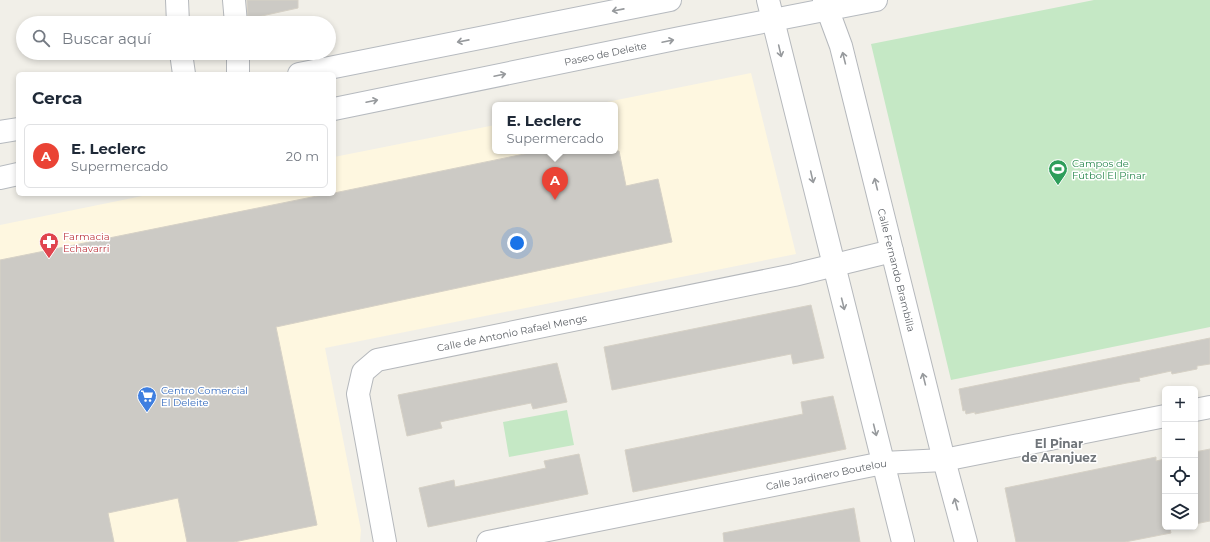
<!DOCTYPE html>
<html lang="es">
<head>
<meta charset="utf-8">
<style>
	:root { --surface:#fff; --page:#f2f2f3; --text:#1f2937; --muted:#747a83; --line:#e0e1e3; --accent:#ea4335 }
	body { margin:0; font-family:Montserrat,sans-serif; background:var(--page); color:var(--text) }
	.controls { position:absolute; right:12px; bottom:12px; display:grid; overflow:hidden; border-radius:6px; box-shadow:0 2px 6px #0003 }
	.controls button { width:36px; height:36px; display:grid; place-items:center; padding:0; border:0; border-bottom:1px solid var(--line); background:var(--surface); color:var(--text); font:20px sans-serif }
	.you { position:absolute; left:517px; top:243px; width:14px; height:14px; margin:-10px; border:3px solid #fff; border-radius:50%; background:#1a73e8; box-shadow:0 0 0 6px #1a73e833 }
	.badge { display:grid; place-items:center; width:26px; height:26px; border-radius:50%; background:var(--accent); color:#fff; font-size:13px; font-weight:700 }
	.pin { position:absolute; translate:-50% -33px; filter:drop-shadow(0 1px 2px #0008) }
	.pin::after { content:''; position:absolute; top:21px; width:14px; height:12px; background:inherit; clip-path:polygon(0 0,100% 0,50% 100%) }
	.popup { position:absolute; left:492px; top:102px; width:126px; height:52px; box-sizing:border-box; display:grid; place-content:center; border-radius:6px; background:var(--surface); filter:drop-shadow(0 1px 3px #0005); font-size:13px; white-space:nowrap; color:var(--muted) }
	.popup b { font-size:15px; color:var(--text) }
	.popup::after { content:''; position:absolute; left:50%; top:100%; margin-left:-8px; border:8px solid transparent; border-top-color:var(--surface) }
	.list { margin:0; padding:0; list-style:none }
	h2 { display:flex; justify-content:space-between; align-items:center; height:52px; margin:0; padding:0 16px; font-size:17px }
	h2 small { font-size:13px; font-weight:400; color:var(--muted) }
	.list li { display:grid; grid-template-columns:26px 1fr auto; gap:12px; align-items:center; box-sizing:border-box; height:64px; margin:0 8px 8px; padding:0 8px; border:1px solid var(--line); border-radius:6px }
	.list b { display:block; font-size:15px; white-space:nowrap }
	.list p { margin:0; font-size:13px; white-space:nowrap; color:var(--muted) }
	.list em { font-size:13px; font-style:normal; color:var(--muted) }
	.icon { flex:none; width:22px; height:22px; fill:none; stroke:currentColor; stroke-width:2; stroke-linecap:round; stroke-linejoin:round }
	.map { position:relative; flex:none; width:1210px; height:542px; overflow:hidden }
	.search { position:absolute; background:var(--surface); box-shadow:0 2px 6px #0003; left:16px; top:16px; width:320px; height:44px; display:flex; align-items:center; gap:10px; box-sizing:border-box; padding:0 14px; border-radius:22px; color:var(--muted); font-size:15px }
	.panel { position:absolute; background:var(--surface); box-shadow:0 2px 6px #0003; left:16px; top:72px; width:320px; height:124px; border-radius:6px }
	.map>svg:first-child { display:block }
	.commercial { fill:#fef7e0 }
	.green { fill:#c5e8c5 }
	.building { fill:#cccac5; stroke:#d6d1c6 }
	.lines { fill:none; stroke-linecap:round; stroke-linejoin:round }
	.minor-casing { stroke:#b5b8bc; stroke-width:24 }
	.secondary-casing { stroke:#b6babf; stroke-width:24 }
	.minor { stroke:#fff; stroke-width:22 }
	.secondary { stroke:#fff; stroke-width:22 }
	.oneway { stroke:#979a9d }
	.labels { text-anchor:middle; stroke-width:3; stroke-linejoin:round; paint-order:stroke }
	.street-label { font-size:10px; fill:#5f6368; stroke:#fff }
	.leisure-label { font-size:10px; fill:#27864d; stroke:#fff; text-anchor:start }
	.health-label { font-size:10px; fill:#be3a42; stroke:#fff; text-anchor:start }
	.shop-label { font-size:10px; fill:#366cbe; stroke:#fff; text-anchor:start }
	.quarter-label { font-size:12px; font-weight:bold; fill:#70757a; stroke:#fff }
</style>
</head>
<body>
<div class="map">
<svg width="1210" height="542" viewBox="0 0 1210 542">
	<rect width="100%" height="100%" fill="#f1efe8"/>
	<path class="commercial" d="M751,73L796,254L325,348L361,530L360,542H0V225L152,194H334V157L495,125V151H615V105H592Z"/>
	<path class="green" d="M1094,0H1210V327L951,380L871,44Z
		M567,410L574,445L509,457L503,422Z"/>
	<path class="building" d="M247,0H298V8L248,19Z
		M539,151H619L626,186L658,179L672,242L276,327L317,525L234,542H187L178,498L108,513L114,542H0V260L327,194H334V193Z
		M811,305L824,358L793,364L791,354L612,390L604,347Z
		M1210,338V364L1197,366V369L1172,374L1171,371L1139,378L1140,381L1127,383L975,414V412L966,414L965,410L963,411L959,389Z
		M557,363L567,402L533,409L531,403L487,412L440,422L442,428L407,436L398,395Z
		M833,396L846,449L633,492L625,450L803,414L801,402Z
		M1210,449V521L1195,524V452Z
		M579,454L588,494L428,527L419,488L454,480L455,487L546,468L544,461Z
		M1156,457V461L1165,459V527H1180L1170,529L1171,533L1125,542H1016L1005,488Z
		M854,508L860,542H724L723,533Z"/>
	<g class="lines">
		<defs>
			<g id="minor">
				<path d="M177,0L178,23"/>
				<path d="M234,0L236,23"/>
				<path d="M768,0L903,542"/>
				<path id="s1" d="M824,0L841,46L944,460L966,542"/>
				<path d="M181,53L184,74"/>
				<path d="M238,53V74"/>
				<path d="M1195,410L1210,407"/>
				<path id="s2" d="M385,542L358,394L363,372L377,360L794,275L892,251"/>
				<path id="s3" d="M488,542L883,463L944,460L1165,416"/>
			</g>
			<g id="secondary">
				<path d="M299,74L670,0"/>
				<path id="s4" d="M334,109L680,38L876,0"/>
				<path d="M0,132L18,129"/>
				<path d="M0,178L18,174"/>
			</g>
		</defs>
		<use href="#minor" class="minor-casing"/>
		<use href="#secondary" class="secondary-casing"/>
		<use href="#minor" class="minor"/>
		<use href="#secondary" class="secondary"/>
	</g>
	<defs><path id="oneway-shaft" d="M-6 0H5M1.5-3L5.5 0L1.5 3" fill="none" stroke-width="1.6" stroke-linecap="round" stroke-linejoin="round"/></defs>
	<g class="oneway">
		<use href="#oneway-shaft" transform="translate(618 10) rotate(169)"/>
		<use href="#oneway-shaft" transform="translate(463 41) rotate(169)"/>
		<use href="#oneway-shaft" transform="translate(668 41) rotate(-12)"/>
		<use href="#oneway-shaft" transform="translate(780 51) rotate(77)"/>
		<use href="#oneway-shaft" transform="translate(844 58) rotate(-104)"/>
		<use href="#oneway-shaft" transform="translate(500 75) rotate(-12)"/>
		<use href="#oneway-shaft" transform="translate(372 101) rotate(-12)"/>
		<use href="#oneway-shaft" transform="translate(812 177) rotate(77)"/>
		<use href="#oneway-shaft" transform="translate(876 184) rotate(-104)"/>
		<use href="#oneway-shaft" transform="translate(843 304) rotate(76)"/>
		<use href="#oneway-shaft" transform="translate(924 379) rotate(-104)"/>
		<use href="#oneway-shaft" transform="translate(875 430) rotate(76)"/>
		<use href="#oneway-shaft" transform="translate(956 504) rotate(-105)"/>
	</g>
	<defs>
		<symbol id="stadium-pin" viewBox="-11 -11 22 30"><path d="M0 17L-7.5 6A9.5 9.5 0 1 1 7.5 6Z" fill="#2e9e5b" stroke="#fff"/><path d="M0-5a6.5 5 0 1 0 0 10a6.5 5 0 1 0 0-10ZM-3.5-1.8h7v3.6h-7Z" fill="#fff"/></symbol>
		<symbol id="pharmacy-pin" viewBox="-11 -11 22 30"><path d="M0 17L-7.5 6A9.5 9.5 0 1 1 7.5 6Z" fill="#e0444e" stroke="#fff"/><path d="M-2-6h4v4h4v4h-4v4h-4v-4h-4v-4h4Z" fill="#fff"/></symbol>
		<symbol id="supermarket-pin" viewBox="-11 -11 22 30"><path d="M0 17L-7.5 6A9.5 9.5 0 1 1 7.5 6Z" fill="#3f7fe0" stroke="#fff"/><path d="M-6-5.5h2.5l.6 2H6L4.5 2H-2.5L-4.4-4H-6ZM-1.5 3.2a1.3 1.3 0 1 0 .1 0ZM3 3.2a1.3 1.3 0 1 0 .1 0Z" fill="#fff"/></symbol>
	</defs>
	<g fill-rule="evenodd">
		<use href="#stadium-pin" x="1047" y="158" width="22" height="30"/>
		<use href="#pharmacy-pin" x="38" y="231" width="22" height="30"/>
		<use href="#supermarket-pin" x="136" y="385" width="22" height="30"/>
	</g>
	<g class="labels">
		<g class="street-label">
			<text dy="4" stroke="none"><textPath href="#s4" startOffset="277">Paseo de Deleite</textPath></text>
			<text dy="4" stroke="none"><textPath href="#s1" startOffset="280">Calle Fernando Brambilla</textPath></text>
			<text dy="4" stroke="none"><textPath href="#s2" startOffset="329">Calle de Antonio Rafael Mengs</textPath></text>
			<text dy="4" stroke="none"><textPath href="#s3" startOffset="345">Calle Jardinero Boutelou</textPath></text>
		</g>
		<g class="leisure-label">
			<text x="1072" y="167">Campos de<tspan x="1072" dy="12">Fútbol El Pinar</tspan></text>
		</g>
		<g class="health-label">
			<text x="63" y="240">Farmacia<tspan x="63" dy="12">Echavarri</tspan></text>
		</g>
		<g class="shop-label">
			<text x="161" y="394">Centro Comercial<tspan x="161" dy="12">El Deleite</tspan></text>
		</g>
		<g class="quarter-label">
			<text x="1059" y="448">El Pinar<tspan x="1059" dy="14">de Aranjuez</tspan></text>
		</g>
	</g>
</svg>
<div class="controls">
<button>+</button>
<button>−</button>
<button><svg class="icon" aria-label="locate" viewBox="0 0 24 24"><circle cx="12" cy="12" r="6"/><path d="M12 2v4M12 18v4M2 12h4M18 12h4"/></svg></button>
<button><svg class="icon" aria-label="layers" viewBox="0 0 24 24"><path d="M12 4l9 5-9 5-9-5zM3 14l9 5 9-5"/></svg></button>
</div>
<div class="you"></div>
<div class="pin badge" style="left:555px;top:200px">A</div>
<div class="popup"><b>E. Leclerc</b>Supermercado</div>
<div class="search"><svg class="icon" aria-label="search" viewBox="0 0 24 24"><circle cx="10" cy="10" r="6"/><path d="M15 15l6 6"/></svg>Buscar aquí</div>
<section class="panel">
<h2>Cerca<small></small></h2>
<ul class="list">
<li><span class="badge">A</span><div><b>E. Leclerc</b><p>Supermercado</p></div><em>20 m</em></li>
</ul>
</section>
</div>
</body>
</html>
